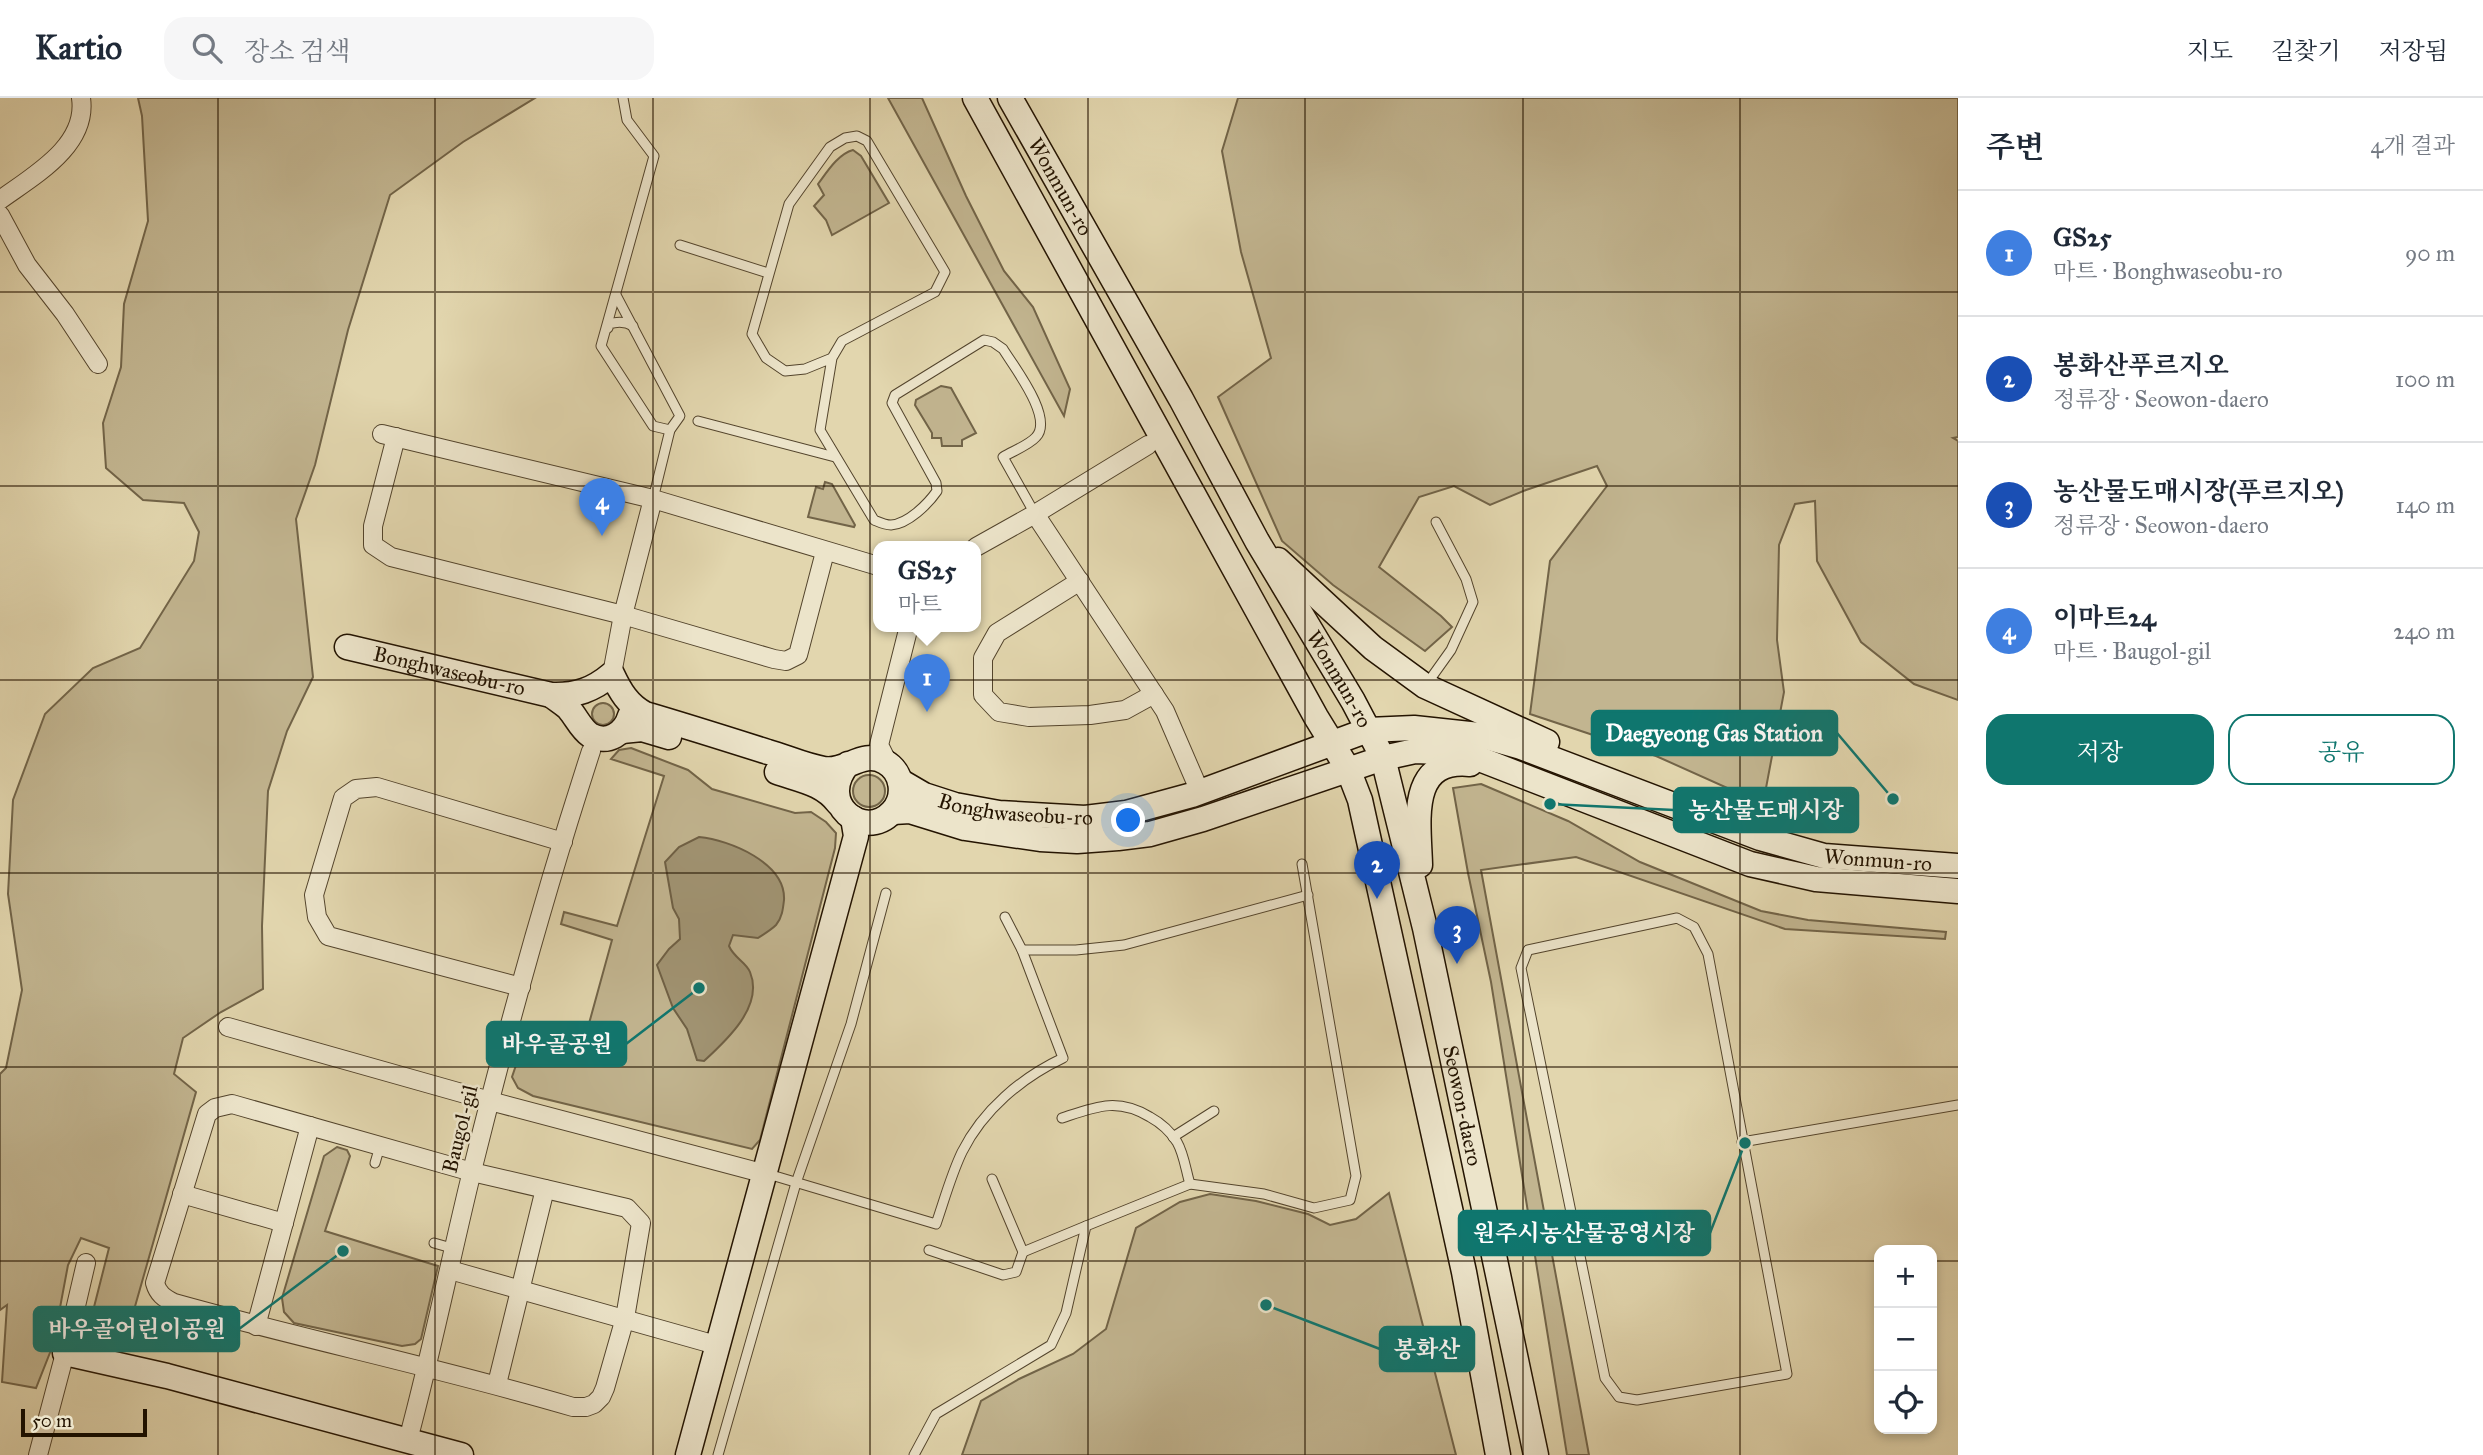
<!DOCTYPE html>
<html lang="ko">
<meta charset="utf-8">
<style>
:root{--surface:#fff;--page:#f6f6f7;--text:#1f2937;--muted:#747a83;--line:#e0e1e3;--accent:#0f766e}
body{margin:0;font-family:"IM FELL Great Primer","Noto Serif KR",serif;background:var(--page);color:var(--text)}
.controls{position:absolute;right:21px;bottom:21px;display:grid;overflow:hidden;border-radius:14px;box-shadow:0 4px 10px #0003}
.controls button{width:63px;height:63px;display:grid;place-items:center;padding:0;border:0;border-bottom:2px solid var(--line);background:var(--surface);color:var(--text);font:35px sans-serif}
.scale{position:absolute;left:21px;bottom:18px;width:126px;box-sizing:border-box;padding-left:7px;border:4px solid #231300;border-top:0;font-size:19px;line-height:24px;white-space:nowrap;color:#231300;-webkit-text-stroke:5px #ece4ca;paint-order:stroke}
.you{position:absolute;left:1129px;top:723px;width:24px;height:24px;margin:-18px;border:5px solid #fff;border-radius:50%;background:#1a73e8;box-shadow:0 0 0 10px #1a73e833}
.badge{display:grid;place-items:center;width:46px;height:46px;border-radius:50%;background:var(--accent);color:#fff;font-size:23px;font-weight:700}
.pin{position:absolute;translate:-50% -58px;filter:drop-shadow(0 2px 4px #0008)}
.pin::after{content:'';position:absolute;top:37px;width:24px;height:21px;background:inherit;clip-path:polygon(0 0,100% 0,50% 100%)}
.popup{position:absolute;left:873px;top:443px;width:108px;height:91px;box-sizing:border-box;display:grid;place-content:center;border-radius:14px;background:var(--surface);filter:drop-shadow(0 2px 5px #0005);font-size:23px;white-space:nowrap;color:var(--muted)}
.popup b{font-size:26px;color:var(--text)}
.popup::after{content:'';position:absolute;left:50%;top:100%;margin-left:-14px;border:14px solid transparent;border-top-color:var(--surface)}
.list{margin:0;padding:0;list-style:none}
h2{display:flex;justify-content:space-between;align-items:center;height:91px;margin:0;padding:0 28px;font-size:30px}
h2 small{font-size:23px;font-weight:400;color:var(--muted)}
.list li{display:grid;grid-template-columns:46px 1fr auto;gap:21px;align-items:center;box-sizing:border-box;height:126px;padding:0 28px;border-top:2px solid var(--line)}
.list b{display:block;font-size:26px;white-space:nowrap}
.list p{margin:0;font-size:23px;white-space:nowrap;color:var(--muted)}
.list em{font-size:23px;font-style:normal;color:var(--muted)}
.actions{display:flex;gap:14px;padding:21px 28px}
.actions a{flex:1;padding:16px 0;border:2px solid var(--accent);border-radius:21px;text-align:center;font-size:24px;color:var(--accent)}
.actions .main{background:var(--accent);color:#fff}
.icon{flex:none;width:38px;height:38px;fill:none;stroke:currentColor;stroke-width:2;stroke-linecap:round;stroke-linejoin:round}
.map{position:relative;flex:none;width:1958px;height:1357px;overflow:hidden}
header{display:flex;align-items:center;gap:42px;box-sizing:border-box;height:98px;padding:0 35px;background:var(--surface);border-bottom:2px solid var(--line)}
header strong{font-size:33px}
nav{display:flex;gap:38px;margin-inline-start:auto;font-size:24px}
.search{width:490px;height:63px;background:var(--page);display:flex;align-items:center;gap:18px;box-sizing:border-box;padding:0 24px;border-radius:21px;color:var(--muted);font-size:26px}
main{display:flex}
aside{flex:1;background:var(--surface)}
.map>svg:first-child{display:block}
.green{fill:#c2b590;stroke:#726448;stroke-width:2}
.water{fill:#a19473;stroke:#6f6045;stroke-width:2}
.lines{fill:none;stroke-linecap:round;stroke-linejoin:round}
.lane-casing{stroke:#53442c;stroke-width:11}
.street-casing{stroke:#53442c;stroke-width:20}
.secondary-casing{stroke:#231300;stroke-width:27}
.lane{stroke:#ece4ca;stroke-width:9}
.street{stroke:#ece4ca;stroke-width:18}
.secondary{stroke:#ece4ca;stroke-width:24}
.grid{fill:none;stroke:#231300;stroke-width:2;stroke-opacity:0.55}
.labels{text-anchor:middle;dominant-baseline:central;stroke-width:5;stroke-linejoin:round;paint-order:stroke}
.street-label{font-size:21px;fill:#231300;stroke:#ece4ca}
.leader{fill:none;stroke:#0f766e;stroke-width:2.5}
.callout-dot{fill:#0f766e;stroke:#ece4ca;stroke-width:2.5}
.callout{fill:#0f766e;stroke:#0f766e;stroke-width:2.5}
.callout-label{font-size:23px;text-anchor:middle;font-weight:bold;fill:#fff}
</style>
<header>
<strong>Kartio</strong>
<div class="search"><svg class="icon" aria-label="search" viewBox="0 0 24 24"><circle cx="10" cy="10" r="6"/><path d="M15 15l6 6"/></svg>장소 검색</div>
<nav><a>지도</a><a>길찾기</a><a>저장됨</a></nav>
</header>
<main>
<div class="map">
<svg width="1958" height="1357" viewBox="0 0 1958 1357">
<rect width="100%" height="100%" fill="#e2d6ae"/>
<filter id="stains"><feTurbulence type="fractalNoise" baseFrequency=".00286" numOctaves="4"/><feColorMatrix values="0 0 0 0 .2 0 0 0 0 .09 0 0 0 0 .02 0 0 0 .5 -.17"/></filter>
<radialGradient id="worn" r=".72"><stop offset=".6" stop-color="#630" stop-opacity="0"/><stop offset="1" stop-color="#630" stop-opacity=".3"/></radialGradient>
<!-- green -->
<g class="green">
<polygon points="138,0 535,0 463,44 390,97 348,232 315,367 296,421 313,579 287,633 268,693 262,828 263,891 221,914 183,940 174,976 196,994 132,1219 114,1236 93,1213 109,1150 81,1140 68,1167 53,1247 36,1290 2,1284 7,1207 0,1212 0,976 6,970 22,892 8,796 13,702 45,616 93,570 140,550 194,463 199,434 184,405 143,402 106,370 103,325 121,269 124,206 148,123 142,18"/>
<polygon points="888,0 922,0 966,98 1004,173 1033,209 1070,291 1064,318"/>
<polygon points="1238,0 1958,0 1958,339 1953,340 1958,343 1958,602 1914,586 1861,544 1817,463 1815,403 1795,406 1779,447 1777,542 1784,594 1763,706 1656,658 1530,616 1550,463 1607,388 1597,368 1526,392 1490,407 1454,388 1419,399 1379,469 1441,518 1452,529 1425,553 1333,487 1282,443 1218,299 1271,260 1241,154 1222,53"/>
<path d="M853 52 861 58 889 105 832 137 826 122 814 108 824 97 818 86C827 74 838 56 853 52Z"/>
<polygon points="941,288 951,290 976,335 962,342 962,348 942,348 941,340 932,340 932,335 915,307 916,302"/>
<polygon points="825,384 832,386 855,427 854,429 808,419 816,389 823,391"/>
<circle cx="603" cy="616" r="11"/>
<polygon points="631,650 688,672 712,691 795,715 811,714 826,724 836,735 835,750 760,1042 752,1051 533,998 518,990 512,979 526,938 582,951 612,842 561,826 564,814 617,828 664,678 611,661 619,652"/>
<circle cx="869" cy="693" r="16"/>
<polygon points="1481,686 1568,723 1640,764 1761,813 1808,822 1946,834 1945,841 1785,831 1576,759 1481,772 1589,1357 1567,1357 1491,884 1468,775 1453,690"/>
<polygon points="337,1049 347,1052 350,1058 325,1133 438,1168 421,1241 415,1246 402,1248 294,1225 284,1214 282,1200 324,1058"/>
<polygon points="1389,1095 1456,1357 962,1357 981,1303 1019,1281 1073,1256 1106,1231 1136,1130 1180,1104 1210,1096 1256,1103 1308,1116 1330,1127 1356,1121"/>
</g>
<!-- water -->
<path class="water" d="M699 739C730 742 786 765 784 802 783 811 782 820 776 827 771 832 764 836 758 840L733 837 729 848C734 860 746 864 750 874 764 908 727 942 704 963L697 962 687 931 673 910 657 867 669 851 680 841 679 821 673 810 665 764 679 749Z"/>
<g class="lines">
<!-- lane casing -->
<g class="lane-casing">
<g id="lane">
<polyline points="623,0 627,22 654,58 601,248 653,328 670,332"/>
<polyline points="680,147 768,175"/>
<polyline points="616,197 680,318 670,332 653,401"/>
<path d="M608 230 609 226C618 223 625 223 633 228"/>
<path d="M832 260 805 271 785 273 766 260 752 236 789 106 830 49 845 40 857 38 867 43 945 174 935 194 842 243 832 260 820 332 874 422C879 424 885 427 891 427 908 426 928 406 937 393L936 385 892 305 895 297 984 242 993 244 1003 251C1014 269 1054 320 1036 339 1029 347 1013 353 1003 359L1035 416"/>
<polyline points="698,323 835,359"/>
<polyline points="1426,587 1451,552 1473,504 1466,481 1436,424"/>
<polygon points="1677,820 1694,829 1708,856 1787,1276 1637,1302 1619,1299 1605,1280 1521,870 1528,852"/>
<polyline points="1022,852 1076,852 1124,847 1308,797"/>
<path d="M1062 1020C1095 1009 1117 999 1150 1019 1161 1025 1170 1033 1177 1044 1184 1056 1186 1073 1190 1086"/>
<polyline points="1173,1039 1214,1013"/>
<polyline points="1742,1044 1958,1007"/>
<polyline points="375,1065 380,1048"/>
<path d="M768 1076 936 1126C944 1103 951 1077 962 1054 983 1012 1021 980 1063 960L1022 852 1005 819"/>
<polyline points="992,1081 1023,1154 1086,1128"/>
<polyline points="434,1145 455,1151"/>
<polyline points="929,1152 1003,1177 1016,1174 1023,1154"/>
<polyline points="718,1357 796,1085 851,926 886,795"/>
<polyline points="914,1357 936,1316 1051,1247 1066,1215 1086,1128 1190,1086 1264,1096 1314,1110 1350,1102 1356,1078 1302,766"/>
</g>
</g>
<!-- street casing -->
<g class="street-casing">
<g id="street">
<path d="M0 102C33 78 88 48 81 0"/>
<polyline points="0,117 27,167 65,216 98,266"/>
<polyline points="382,336 653,401 878,468"/>
<polyline points="396,339 373,428 373,447 391,459 623,517 774,561 786,563 798,557 825,454"/>
<polyline points="1035,416 1165,613 1200,694"/>
<polyline points="976,449 1035,416 1148,347"/>
<polyline points="1080,483 997,535 983,560 983,597 999,614 1029,619 1090,617 1125,612 1154,596"/>
<polyline points="612,576 623,517 653,401"/>
<polyline points="888,665 879,647 909,528"/>
<polyline points="521,889 328,838 317,819 314,797 343,700 356,691 377,689 563,744"/>
<polyline points="228,929 490,1003 766,1076"/>
<path d="M232 1006 472 1074 627 1110 641 1125 625 1220 605 1290 601 1299 594 1306 586 1309H573C441 1270 306 1242 174 1205 164 1200 158 1196 155 1185L207 1016 215 1010Z"/>
<polyline points="182,1096 284,1125"/>
<polyline points="450,1172 716,1247"/>
<polyline points="256,1228 310,1028"/>
<polyline points="497,1286 545,1091"/>
<path d="M408 1342C432 1253 450 1163 472 1073 507 932 546 791 591 653"/>
<polyline points="38,1357 65,1255 86,1165"/>
</g>
</g>
<!-- secondary casing -->
<g class="secondary-casing">
<g id="secondary">
<polyline points="975,0 1316,619 1348,671 1360,702 1464,1174 1498,1357"/>
<path id="s1" d="M1010 0 1181 301 1257 443 1353 603 1383 660 1425 830 1536 1357"/>
<polyline points="1278,462 1373,550 1425,588 1547,644"/>
<path id="s2" d="M347 549 551 597C576 598 593 592 612 576 620 593 628 607 645 616 686 628 727 641 768 654 786 659 805 668 824 671 846 675 862 651 885 664 903 674 906 699 892 714 864 744 815 705 848 666"/>
<path d="M551 597C557 602 564 606 569 611 576 619 581 631 590 637 608 647 625 635 630 618"/>
<polyline points="622,633 642,631 669,639"/>
<path d="M777 674C800 682 823 685 838 705"/>
<path id="s3" d="M900 683 924 697 955 707 999 715 1085 720 1126 715 1192 697 1368 632 1414 630 1479 637 1521 649 1760 740 1824 758 1958 768"/>
<polyline points="893,714 910,713 965,730 1040,741 1077,743 1118,740 1150,736 1203,721 1383,660 1415,653 1464,655 1750,766 1816,781 1958,793"/>
<path d="M1420 767C1419 725 1407 660 1470 666"/>
<polyline points="65,1255 167,1278 461,1357"/>
<polyline points="688,1357 856,738 853,720"/>
</g>
</g>
<!-- lane -->
<use href="#lane" class="lane"/>
<!-- street -->
<use href="#street" class="street"/>
<!-- secondary -->
<use href="#secondary" class="secondary"/>
</g>
<!-- grid -->
<path class="grid" d="M218 0V1357M435 0V1357M653 0V1357M870 0V1357M1088 0V1357M1305 0V1357M1523 0V1357M1740 0V1357M0 194H1958M0 388H1958M0 582H1958M0 775H1958M0 969H1958M0 1163H1879M1932 1163H1958"/>
<g class="labels">
<!-- street labels -->
<g class="street-label">
<text stroke="none"><textPath href="#s1" startOffset="102">Wonmun-ro</textPath></text>
<text stroke="none"><textPath href="#s2" startOffset="105">Bonghwaseobu-ro</textPath></text>
<text stroke="none"><textPath href="#s1" startOffset="668">Wonmun-ro</textPath></text>
<text stroke="none"><textPath href="#s3" startOffset="121">Bonghwaseobu-ro</textPath></text>
<text stroke="none"><textPath href="#s3" startOffset="1020">Wonmun-ro</textPath></text>
<text stroke="none"><textPath href="#s1" startOffset="1115">Seowon-daero</textPath></text>
<text transform="translate(460 1031) rotate(-76)">Baugol-gil</text>
</g>
</g>
<!-- callouts -->
<path class="leader" d="M1893 701L1837 635M1550 706L1674 712M699 890L626 946M1745 1045L1710 1135M343 1153L239 1231M1266 1207L1380 1251"/>
<g class="callout-dot">
<circle cx="1893" cy="701" r="7"/>
<circle cx="1550" cy="706" r="7"/>
<circle cx="699" cy="890" r="7"/>
<circle cx="1745" cy="1045" r="7"/>
<circle cx="343" cy="1153" r="7"/>
<circle cx="1266" cy="1207" r="7"/>
</g>
<g class="callout">
<rect x="1592" y="613" width="245" height="44" rx="7"/>
<rect x="1674" y="690" width="184" height="44" rx="7"/>
<rect x="487" y="924" width="139" height="44" rx="7"/>
<rect x="1459" y="1113" width="251" height="44" rx="7"/>
<rect x="34" y="1209" width="205" height="44" rx="7"/>
<rect x="1380" y="1229" width="94" height="44" rx="7"/>
</g>
<g class="callout-label">
<text x="1714" y="643">Daegyeong Gas Station</text>
<text x="1766" y="720">농산물도매시장</text>
<text x="557" y="954">바우골공원</text>
<text x="1584" y="1143">원주시농산물공영시장</text>
<text x="137" y="1239">바우골어린이공원</text>
<text x="1427" y="1259">봉화산</text>
</g>
<rect width="100%" height="100%" filter="url(#stains)"/>
<rect width="100%" height="100%" fill="url(#worn)"/>
</svg>
<div class="controls">
<button>+</button>
<button>−</button>
<button><svg class="icon" aria-label="locate" viewBox="0 0 24 24"><circle cx="12" cy="12" r="6"/><path d="M12 2v4M12 18v4M2 12h4M18 12h4"/></svg></button>
</div>
<div class="scale">50 m</div>
<div class="you"></div>
<div class="pin badge" style="left:927px;top:614px;background:#3f7fe0">1</div>
<div class="popup"><b>GS25</b>마트</div>
<div class="pin badge" style="left:1377px;top:801px;background:#1a4fb4">2</div>
<div class="pin badge" style="left:1457px;top:866px;background:#1a4fb4">3</div>
<div class="pin badge" style="left:602px;top:438px;background:#3f7fe0">4</div>
</div>
<aside>
<h2>주변<small>4개 결과</small></h2>
<ul class="list">
<li><span class="badge" style="background:#3f7fe0">1</span><div><b>GS25</b><p>마트 · Bonghwaseobu-ro</p></div><em>90 m</em></li>
<li><span class="badge" style="background:#1a4fb4">2</span><div><b>봉화산푸르지오</b><p>정류장 · Seowon-daero</p></div><em>100 m</em></li>
<li><span class="badge" style="background:#1a4fb4">3</span><div><b>농산물도매시장(푸르지오)</b><p>정류장 · Seowon-daero</p></div><em>140 m</em></li>
<li><span class="badge" style="background:#3f7fe0">4</span><div><b>이마트24</b><p>마트 · Baugol-gil</p></div><em>240 m</em></li>
</ul>
<div class="actions"><a class="main">저장</a><a>공유</a></div>
</aside>
</main>
